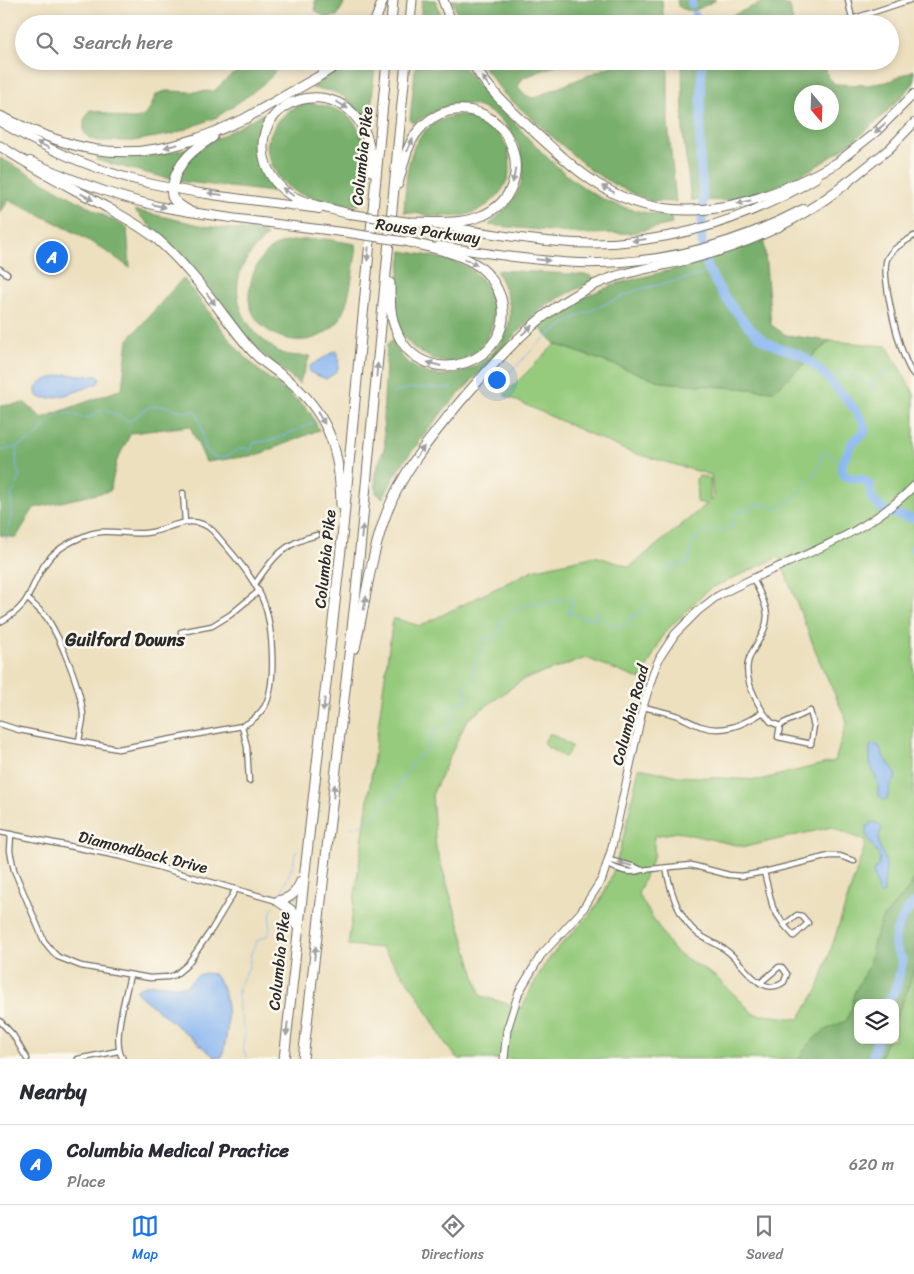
<!DOCTYPE html>
<style>
:root{--surface:#fff;--page:#f2f2f3;--text:#2b2b33;--muted:#7c7c81;--line:#e1e1e2;--accent:#1a73e8}
body{margin:0;font-family:Sriracha,sans-serif;background:var(--page);color:var(--text)}
.controls{position:absolute;right:15px;bottom:15px;display:grid;overflow:hidden;border-radius:10px;box-shadow:0 2px 8px #0003}
.controls button{width:45px;height:45px;display:grid;place-items:center;padding:0;border:0;border-bottom:1px solid var(--line);background:var(--surface);color:var(--text);font:25px sans-serif}
.compass{position:absolute;left:794px;top:85px;width:45px;height:45px;border-radius:50%;background:var(--surface);box-shadow:0 2px 8px #0003;rotate:161deg}
.you{position:absolute;left:496px;top:379px;width:18px;height:18px;margin:-12px;border:4px solid #fff;border-radius:50%;background:#1a73e8;box-shadow:0 0 0 8px #1a73e833}
.badge{display:grid;place-items:center;width:32px;height:32px;border-radius:50%;background:var(--accent);color:#fff;font-size:16px;font-weight:700}
.pin{position:absolute;translate:-50% -50%;border:2px solid #fff;box-shadow:0 1px 5px #0006}
.list{margin:0;padding:0;list-style:none}
h2{display:flex;justify-content:space-between;align-items:center;height:65px;margin:0;padding:0 20px;font-size:21px}
h2 small{font-size:16px;font-weight:400;color:var(--muted)}
.list li{display:grid;grid-template-columns:32px 1fr auto;gap:15px;align-items:center;box-sizing:border-box;height:80px;padding:0 20px;border-top:1px solid var(--line)}
.list b{display:block;font-size:19px;white-space:nowrap}
.list p{margin:0;font-size:16px;white-space:nowrap;color:var(--muted)}
.list em{font-size:16px;font-style:normal;color:var(--muted)}
.icon{flex:none;width:28px;height:28px;fill:none;stroke:currentColor;stroke-width:2;stroke-linecap:round;stroke-linejoin:round}
.map{position:relative;flex:none;width:914px;height:1059px;overflow:hidden}
.search{position:absolute;background:var(--surface);box-shadow:0 2px 8px #0003;left:15px;right:15px;top:15px;height:55px;display:flex;align-items:center;gap:12px;box-sizing:border-box;padding:0 18px;border-radius:28px;color:var(--muted);font-size:19px}
.sheet{height:145px;background:var(--surface)}
nav{display:flex;justify-content:space-around;align-items:center;box-sizing:border-box;height:70px;border-top:1px solid var(--line);background:var(--surface);font-size:14px;color:var(--muted)}
nav a{display:grid;justify-items:center;gap:2px}
nav .on{color:var(--accent)}
.map>svg:first-child{display:block}
.green{fill:#96cb7d;stroke:#607b54;fill-rule:evenodd}
.forest{fill:#78af6c;stroke:#526d4c;fill-rule:evenodd}
.water{fill:#87b6f2;stroke:#59708e}
.lines{fill:none;stroke-linecap:round;stroke-linejoin:round}
.stream{stroke:#87b6f2;stroke-width:1}
.river{stroke:#87b6f2;stroke-width:9}
.street-casing{stroke:#6f6a5f;stroke-width:7}
.secondary-casing{stroke:#6f6a5f;stroke-width:9}
.primary-casing{stroke:#6f6a5f;stroke-width:10}
.highway-casing{stroke:#6f6a5f;stroke-width:11}
.street{stroke:#fff;stroke-width:4.5}
.secondary{stroke:#fff;stroke-width:7}
.primary{stroke:#fff;stroke-width:8}
.highway{stroke:#fff;stroke-width:9}
.primary-bridge-casing{stroke:#6f6a5f;stroke-width:10;stroke-linecap:butt}
.primary-bridge{stroke:#fff;stroke-width:8}
.oneway{fill:#a0a0a0}
.labels{text-anchor:middle;dominant-baseline:central;stroke-width:5;stroke-linejoin:round;paint-order:stroke}
.street-label{font-size:16px;fill:#2b2b2b;stroke:#fbf7ec}
.neighbourhood-label{font-size:18px;font-weight:bold;fill:#2b2b2b;stroke:#fbf7ec}
</style>
<div class="map">
<svg width="914" height="1059" viewBox="0 0 914 1059">
<rect width="100%" height="100%" fill="#fbf7ec"/>
<filter id="ink" filterUnits="userSpaceOnUse"><feTurbulence type="fractalNoise" baseFrequency=".02" numOctaves="2"/><feDisplacementMap in="SourceGraphic" scale="10" xChannelSelector="R" yChannelSelector="G"/><feConvolveMatrix kernelMatrix="1 2 1 2 8 2 1 2 1" color-interpolation-filters="sRGB"/></filter>
<filter id="wash" filterUnits="userSpaceOnUse"><feTurbulence type="fractalNoise" baseFrequency=".0096" numOctaves="4" result="noise"/><feDisplacementMap in="SourceGraphic" scale="20" xChannelSelector="R" yChannelSelector="G"/><feGaussianBlur stdDeviation="1.12" result="paint"/><feColorMatrix in="noise" values="0 0 0 0 0 0 0 0 0 0 0 0 0 0 0 0 0 1.4 0 .05"/><feComposite in="paint" operator="in"/></filter>
<g filter="url(#wash)">
<rect width="100%" height="100%" fill="#ede0bf"/>
<!-- green -->
<g class="green">
<path d="M830 341 887 346 914 394V1059H458L445 1043 415 991 382 948 348 945 393 618 420 626 533 570 595 556 630 567 707 504 697 502 696 479 699 476 707 477 710 479V501L713 499 711 475 627 451 504 395 555 344 663 382 773 391ZM779 557 819 660 847 721 835 761 759 780 678 776 639 768C629 810 622 859 602 897 590 919 568 935 552 955 539 971 531 989 522 1008L481 996 436 848 432 795 467 720 522 680 586 658 641 680 664 633 709 589ZM832 827 866 842 818 989 799 1019 754 1014 716 977 673 950 638 894 654 855V836L678 832 745 847ZM858 1003H895V1040H858Z"/>
<polygon points="549,734 552,734 571,746 571,748 566,756 564,757 544,745 544,742"/>
</g>
<!-- forest -->
<g class="forest">
<polygon points="315,0 346,0 337,16 326,18 315,10"/>
<polygon points="422,0 436,0 444,24 420,24"/>
<polygon points="452,0 662,0 664,24 461,24"/>
<path d="M677 0H716C701 7 693 16 678 6Z"/>
<polygon points="768,0 790,6 793,24 712,24"/>
<path d="M257 61H276V69L270 78 249 95 217 117 173 134 133 141H96L89 138 84 132V121L90 110C106 110 134 129 148 112 151 107 153 99 157 94L166 91 194 92 214 91 230 76Z"/>
<polygon points="350,61 375,61 370,127 345,97 332,91 312,88"/>
<path d="M416 61H459C476 84 495 103 515 124 541 152 567 180 601 198 623 210 648 213 671 217L672 224 631 233 580 234 489 225C499 215 510 205 517 193 539 152 497 95 451 105 438 108 425 117 413 123L410 120Z"/>
<polygon points="479,61 566,61 523,78 518,86 525,95 533,98 623,61 668,61 668,123 676,202 650,201 615,185 589,169 504,94"/>
<path d="M682 61H824L828 78 835 84 867 85 887 82 914 70V83C866 137 808 182 737 199 723 202 706 200 691 200L683 134ZM802 92H832V122H802Z"/>
<path d="M308 103C376 110 366 153 359 205 337 202 310 201 291 189 282 183 276 174 272 164 270 159 267 152 267 146 269 131 281 115 293 108 298 106 303 105 308 103Z"/>
<path d="M272 109C268 115 262 122 259 129 251 152 262 173 273 192L177 181 183 167 193 153 214 140Z"/>
<path d="M460 115C524 124 526 195 469 214 449 220 424 214 404 212 407 168 406 123 460 115Z"/>
<path d="M193 146 173 169 170 179 96 160 97 157C130 159 163 157 193 146Z"/>
<path d="M0 158 127 228 130 268C93 240 50 219 8 200L0 214Z"/>
<path d="M134 210 204 226 262 232 267 236C256 246 245 258 240 273 232 300 245 327 267 343 271 346 275 350 279 352 289 356 300 356 310 356L299 384 259 351 246 337 201 277Z"/>
<path d="M326 239 355 244 356 253C352 275 350 303 338 322 335 326 330 329 326 332 299 352 253 334 249 300 248 292 251 282 253 274 258 261 267 249 280 244 293 239 312 240 326 239Z"/>
<polygon points="764,240 771,325 786,335 830,341 773,391 663,382 555,344 539,327 565,308 591,294 619,283 691,265"/>
<path d="M402 251C420 254 453 259 468 268 503 289 502 339 466 358 461 361 451 363 444 362 436 361 428 356 420 352 409 346 398 331 396 319 394 298 400 271 402 251Z"/>
<path d="M496 270 589 275 596 279 548 304 530 319 443 411 399 468 383 498 376 493 375 473 385 446 383 419 387 345 393 340C396 347 400 355 405 360 407 363 411 365 414 367 452 391 509 358 510 313 510 298 503 284 496 270Z"/>
<polygon points="183,278 234,345 256,368 303,405 311,414 319,430 257,455 206,462 190,426 131,433 117,460 110,491 34,508 16,538 0,535 0,406 25,403 42,418 122,389 128,340"/>
<path d="M914 879V969L908 989 895 1020V1003H858V1040H887L880 1059H799C809 1039 825 1028 846 1021L852 1007 854 993 869 966 874 940 882 919 909 888Z"/>
</g>
<!-- water -->
<g class="water">
<path d="M335 351 338 353C339 368 340 371 326 379L309 372 310 366Z"/>
<path d="M66 374 98 376 100 379 98 383C84 389 53 402 38 397 28 381 55 377 66 374Z"/>
<polygon points="872,744 879,746 884,757 894,770 896,775 896,778 890,786 887,799 883,800 878,795 878,783 870,763 870,746"/>
<path d="M872 822 877 823 882 828C873 849 886 850 886 867 886 876 883 883 884 892L881 895 878 892 873 872 878 866 880 858C876 848 862 837 867 826Z"/>
<path d="M205 973 214 974C232 994 229 1032 222 1057L216 1058 138 994 136 991C146 978 171 988 186 986L198 975Z"/>
</g>
<g class="lines">
<!-- stream -->
<g class="stream">
<polyline points="829,381 840,371 851,379 858,379 874,388 875,377 898,366"/>
<polyline points="488,386 500,382 543,339 574,318 637,290 701,275 709,269"/>
<polyline points="392,393 410,388 452,388"/>
<path d="M0 451C13 449 25 444 36 436 45 428 53 413 66 413 73 413 79 418 85 418 90 418 92 415 95 413 106 406 119 417 128 421 138 418 141 408 156 406 170 404 182 415 195 411 197 413 201 423 201 426 204 437 202 455 218 458 228 459 236 448 244 448 247 448 249 450 251 450L254 443 273 440 314 423"/>
<polyline points="6,540 10,521 12,493 16,488 20,476 16,466 17,448"/>
<path d="M665 573 669 567 689 562 693 541 705 533 713 530 729 529 732 528 731 520 738 511 751 510 754 505C764 503 766 505 776 509 784 505 788 500 797 497L807 482 813 477 822 463 820 455 822 452 828 453 832 458 844 459"/>
<path d="M350 828 360 825 369 821 378 812 384 802 393 797 402 779 412 764 429 746 432 732 436 730H446L450 727 452 706 457 702H465L467 698 465 685 467 681 473 679C476 673 473 671 474 665 474 659 481 655 483 650L480 642 482 638 485 637 491 641C502 637 496 628 502 620 510 611 523 605 534 602L538 608C544 602 566 597 573 600V605L568 609V612L589 619 594 618 595 612H598L597 616 611 625 621 628 624 626 633 615 638 614 649 604"/>
<polyline points="281,893 293,865 295,853 297,850"/>
<path d="M247 1059 243 1048V1043L245 1033 239 1010 238 989 240 984 249 967 251 953 257 941 268 935C272 925 267 914 274 906"/>
</g>
<!-- river -->
<g class="river">
<polyline points="691,0 692,4"/>
<polyline points="695,15 697,24"/>
<path d="M702 61C702 92 700 122 700 153 700 168 703 183 703 198 703 218 699 239 705 259 712 284 744 326 765 341 776 348 789 350 800 355 817 363 853 405 862 421 864 424 864 428 865 432L852 443 841 467 845 477 864 480 870 485 871 498 884 511 914 519"/>
<polyline points="914,548 914,549"/>
<path d="M887 1003 896 988 903 961C899 955 893 947 895 939 896 927 906 911 914 903"/>
<polyline points="872,1059 877,1040"/>
</g>
</g>
</g>
<g filter="url(#ink)">
<g class="lines">
<!-- street casing -->
<g class="street-casing">
<g id="street">
<polyline points="848,0 852,19 910,0"/>
<path d="M914 236C905 242 892 248 887 259 880 275 901 363 914 375"/>
<polyline points="0,269 7,274"/>
<polyline points="183,493 185,522"/>
<path d="M255 584C273 557 284 543 317 535"/>
<path d="M28 599C34 605 41 611 47 618 60 638 84 694 83 719 82 726 80 734 79 741"/>
<path d="M0 622C36 603 27 586 48 560 57 548 74 540 87 535 108 527 130 537 152 532 173 527 194 513 213 531 230 551 249 571 261 596 273 620 277 682 265 706 259 715 251 722 242 726L118 749 19 730 0 724"/>
<polyline points="181,632 212,626 230,615 259,591"/>
<path d="M643 707C655 710 667 712 678 716 685 719 692 723 700 726 723 734 743 725 763 712 753 695 741 673 751 654 758 641 767 630 767 615 766 602 758 590 753 578"/>
<polyline points="763,712 771,722 780,726 784,723 810,711 814,726 811,744 778,737 780,726"/>
<polyline points="242,726 247,747 249,781"/>
<polyline points="0,832 123,857 277,901"/>
<polyline points="11,834 10,851 14,870 44,941 53,952 58,957 81,966 150,978 168,977 175,975 187,965 212,929 236,889"/>
<polyline points="609,860 635,867 641,870"/>
<path d="M607 864C617 869 630 875 641 870L691 865 729 875 742 876 764 872 829 856H840L854 861"/>
<path d="M666 868C670 889 679 919 697 933 706 940 718 944 727 951 739 960 747 974 760 983L779 967H782L787 974 784 982C776 988 769 988 760 983"/>
<polyline points="764,872 773,908 784,925 797,915 802,916 808,923 794,936 784,925"/>
<polyline points="0,1021 13,1035 27,1059"/>
<polyline points="78,1059 118,1051"/>
<path d="M123 1059C111 1043 126 995 130 975"/>
</g>
</g>
<!-- secondary casing -->
<g class="secondary-casing">
<path id="secondary" d="M504 1059 507 1030 519 992 541 955 581 912 602 879 611 851 643 707 654 671 660 657 675 634 698 611 716 597C782 560 859 542 914 486"/>
</g>
<!-- primary casing -->
<g class="primary-casing">
<g id="primary">
<path d="M0 122C46 149 96 171 148 183 204 196 262 201 319 209"/>
<path d="M30 161C74 181 120 199 167 208 227 219 288 225 349 233"/>
<polyline points="834,165 877,131 914,94"/>
<polyline points="845,184 889,149 914,123"/>
<path d="M436 225C477 231 517 239 558 242 648 250 739 225 816 178"/>
<path d="M439 246C486 253 532 261 579 263 658 265 734 245 803 209"/>
</g>
</g>
<!-- highway casing -->
<g class="highway-casing">
<g id="highway">
<polyline points="443,0 452,24"/>
<polyline points="374,24 383,0"/>
<polyline points="391,24 393,0"/>
<polyline points="410,24 412,0"/>
<path d="M471 61C488 91 515 114 540 137 561 156 581 175 606 189 683 232 766 202 837 163"/>
<path d="M0 116C68 149 121 165 196 139 214 133 232 124 249 117"/>
<polyline points="246,118 318,77 343,61"/>
<path d="M0 146C30 166 61 182 92 199 114 212 137 223 157 239 182 261 202 286 222 313 233 327 243 342 255 354 267 366 282 374 294 385 332 420 340 455 341 505"/>
<path d="M398 184C403 166 406 146 418 131 426 121 437 114 449 111 514 98 543 191 481 216 459 225 433 222 410 222"/>
<path d="M189 211C183 207 174 203 172 196 171 192 172 187 173 184 178 161 194 149 213 137"/>
<path d="M350 214C330 208 306 205 289 194 276 185 267 172 264 157 253 96 339 74 364 130 370 143 371 157 371 171"/>
<path d="M390 283C390 299 390 317 397 332 423 395 519 362 501 298 497 286 490 275 480 267 459 252 432 248 408 242"/>
<path d="M355 648C365 604 371 553 387 512 403 470 432 436 460 402 503 352 549 299 614 277 639 269 665 265 691 259 749 244 803 219 849 181"/>
<path d="M278 901C291 898 296 893 301 881"/>
<polyline points="278,901 291,910 296,925"/>
<polyline points="284,1059 341,549 387,61"/>
<polyline points="303,1059 355,602 406,61"/>
</g>
</g>
<!-- street -->
<use href="#street" class="street"/>
<!-- secondary -->
<use href="#secondary" class="secondary"/>
<!-- primary -->
<use href="#primary" class="primary"/>
<!-- highway -->
<use href="#highway" class="highway"/>
<!-- primary-bridge casing -->
<g class="primary-bridge-casing">
<g id="primary-bridge">
<polyline points="350,214 410,222"/>
<polyline points="349,233 408,242"/>
</g>
</g>
<!-- primary-bridge -->
<use href="#primary-bridge" class="primary-bridge"/>
</g>
<!-- one-way arrows -->
<defs><path id="oneway-solid" d="M-6-.8H1V-3.2L6.5 0L1 3.2V.8H-6Z" transform="scale(1.25)"/></defs>
<g class="oneway">
<use href="#oneway-solid" transform="translate(486 82) rotate(-129)"/>
<use href="#oneway-solid" transform="translate(342 105) rotate(32)"/>
<use href="#oneway-solid" transform="translate(880 128) rotate(138)"/>
<use href="#oneway-solid" transform="translate(43 145) rotate(-154)"/>
<use href="#oneway-solid" transform="translate(410 145) rotate(-66)"/>
<use href="#oneway-solid" transform="translate(171 146) rotate(167)"/>
<use href="#oneway-solid" transform="translate(514 176) rotate(101)"/>
<use href="#oneway-solid" transform="translate(608 189) rotate(-152)"/>
<use href="#oneway-solid" transform="translate(288 192) rotate(-145)"/>
<use href="#oneway-solid" transform="translate(215 194) rotate(-172)"/>
<use href="#oneway-solid" transform="translate(87 197) rotate(29)"/>
<use href="#oneway-solid" transform="translate(744 202) rotate(167)"/>
<use href="#oneway-solid" transform="translate(159 206) rotate(14)"/>
<use href="#oneway-solid" transform="translate(639 240) rotate(173)"/>
<use href="#oneway-solid" transform="translate(368 254) rotate(95)"/>
<use href="#oneway-solid" transform="translate(543 260) rotate(6)"/>
<use href="#oneway-solid" transform="translate(471 262) rotate(28)"/>
<use href="#oneway-solid" transform="translate(211 299) rotate(53)"/>
<use href="#oneway-solid" transform="translate(527 330) rotate(-42)"/>
<use href="#oneway-solid" transform="translate(434 364) rotate(-165)"/>
<use href="#oneway-solid" transform="translate(377 370) rotate(-85)"/>
<use href="#oneway-solid" transform="translate(321 418) rotate(58)"/>
<use href="#oneway-solid" transform="translate(420 452) rotate(-53)"/>
<use href="#oneway-solid" transform="translate(362 532) rotate(-84)"/>
<use href="#oneway-solid" transform="translate(365 603) rotate(-79)"/>
<use href="#oneway-solid" transform="translate(324 705) rotate(96)"/>
<use href="#oneway-solid" transform="translate(334 791) rotate(-84)"/>
<use href="#oneway-solid" transform="translate(625 864) rotate(-165)"/>
<use href="#oneway-solid" transform="translate(315 953) rotate(-83)"/>
<use href="#oneway-solid" transform="translate(287 1029) rotate(96)"/>
</g>
</g>
<g class="labels">
<!-- street labels -->
<g class="street-label">
<text transform="translate(362 156) rotate(-84)">Columbia Pike</text>
<text transform="translate(428 231) rotate(8)">Rouse Parkway</text>
<text transform="translate(325 559) rotate(-84)">Columbia Pike</text>
<text transform="translate(630 715) rotate(-75)">Columbia Road</text>
<text transform="translate(143 852) rotate(14)">Diamondback Drive</text>
<text transform="translate(279 961) rotate(-84)">Columbia Pike</text>
</g>
<!-- neighbourhood labels -->
<g class="neighbourhood-label">
<text x="125" y="640">Guilford Downs</text>
</g>
</g>
</svg>
<div class="controls">
<button><svg class="icon" aria-label="layers" viewBox="0 0 24 24"><path d="M12 4l9 5-9 5-9-5zM3 14l9 5 9-5"/></svg></button>
</div>
<svg class="compass" viewBox="-18 -18 36 36"><path d="M0-13l5 13h-10z" fill="#e53935"/><path d="M0 13l5-13h-10z" fill="#7c7c81"/></svg>
<div class="you"></div>
<div class="pin badge" style="left:52px;top:257px">A</div>
<div class="search"><svg class="icon" aria-label="search" viewBox="0 0 24 24"><circle cx="10" cy="10" r="6"/><path d="M15 15l6 6"/></svg>Search here</div>
</div>
<section class="sheet">
<h2>Nearby<small></small></h2>
<ul class="list">
<li><span class="badge">A</span><div><b>Columbia Medical Practice</b><p>Place</p></div><em>620 m</em></li>
</ul>
</section>
<nav>
<a class="on"><svg class="icon" aria-label="map" viewBox="0 0 24 24"><path d="M3 6l6-2 6 2 6-2v14l-6 2-6-2-6 2zM9 4v14M15 6v14"/></svg>Map</a>
<a><svg class="icon" aria-label="directions" viewBox="0 0 24 24"><path d="M12 3l9 9-9 9-9-9zM9 14v-3h6M13 9l2 2-2 2"/></svg>Directions</a>
<a><svg class="icon" aria-label="saved" viewBox="0 0 24 24"><path d="M7 4h10v16l-5-4-5 4z"/></svg>Saved</a>
</nav>
